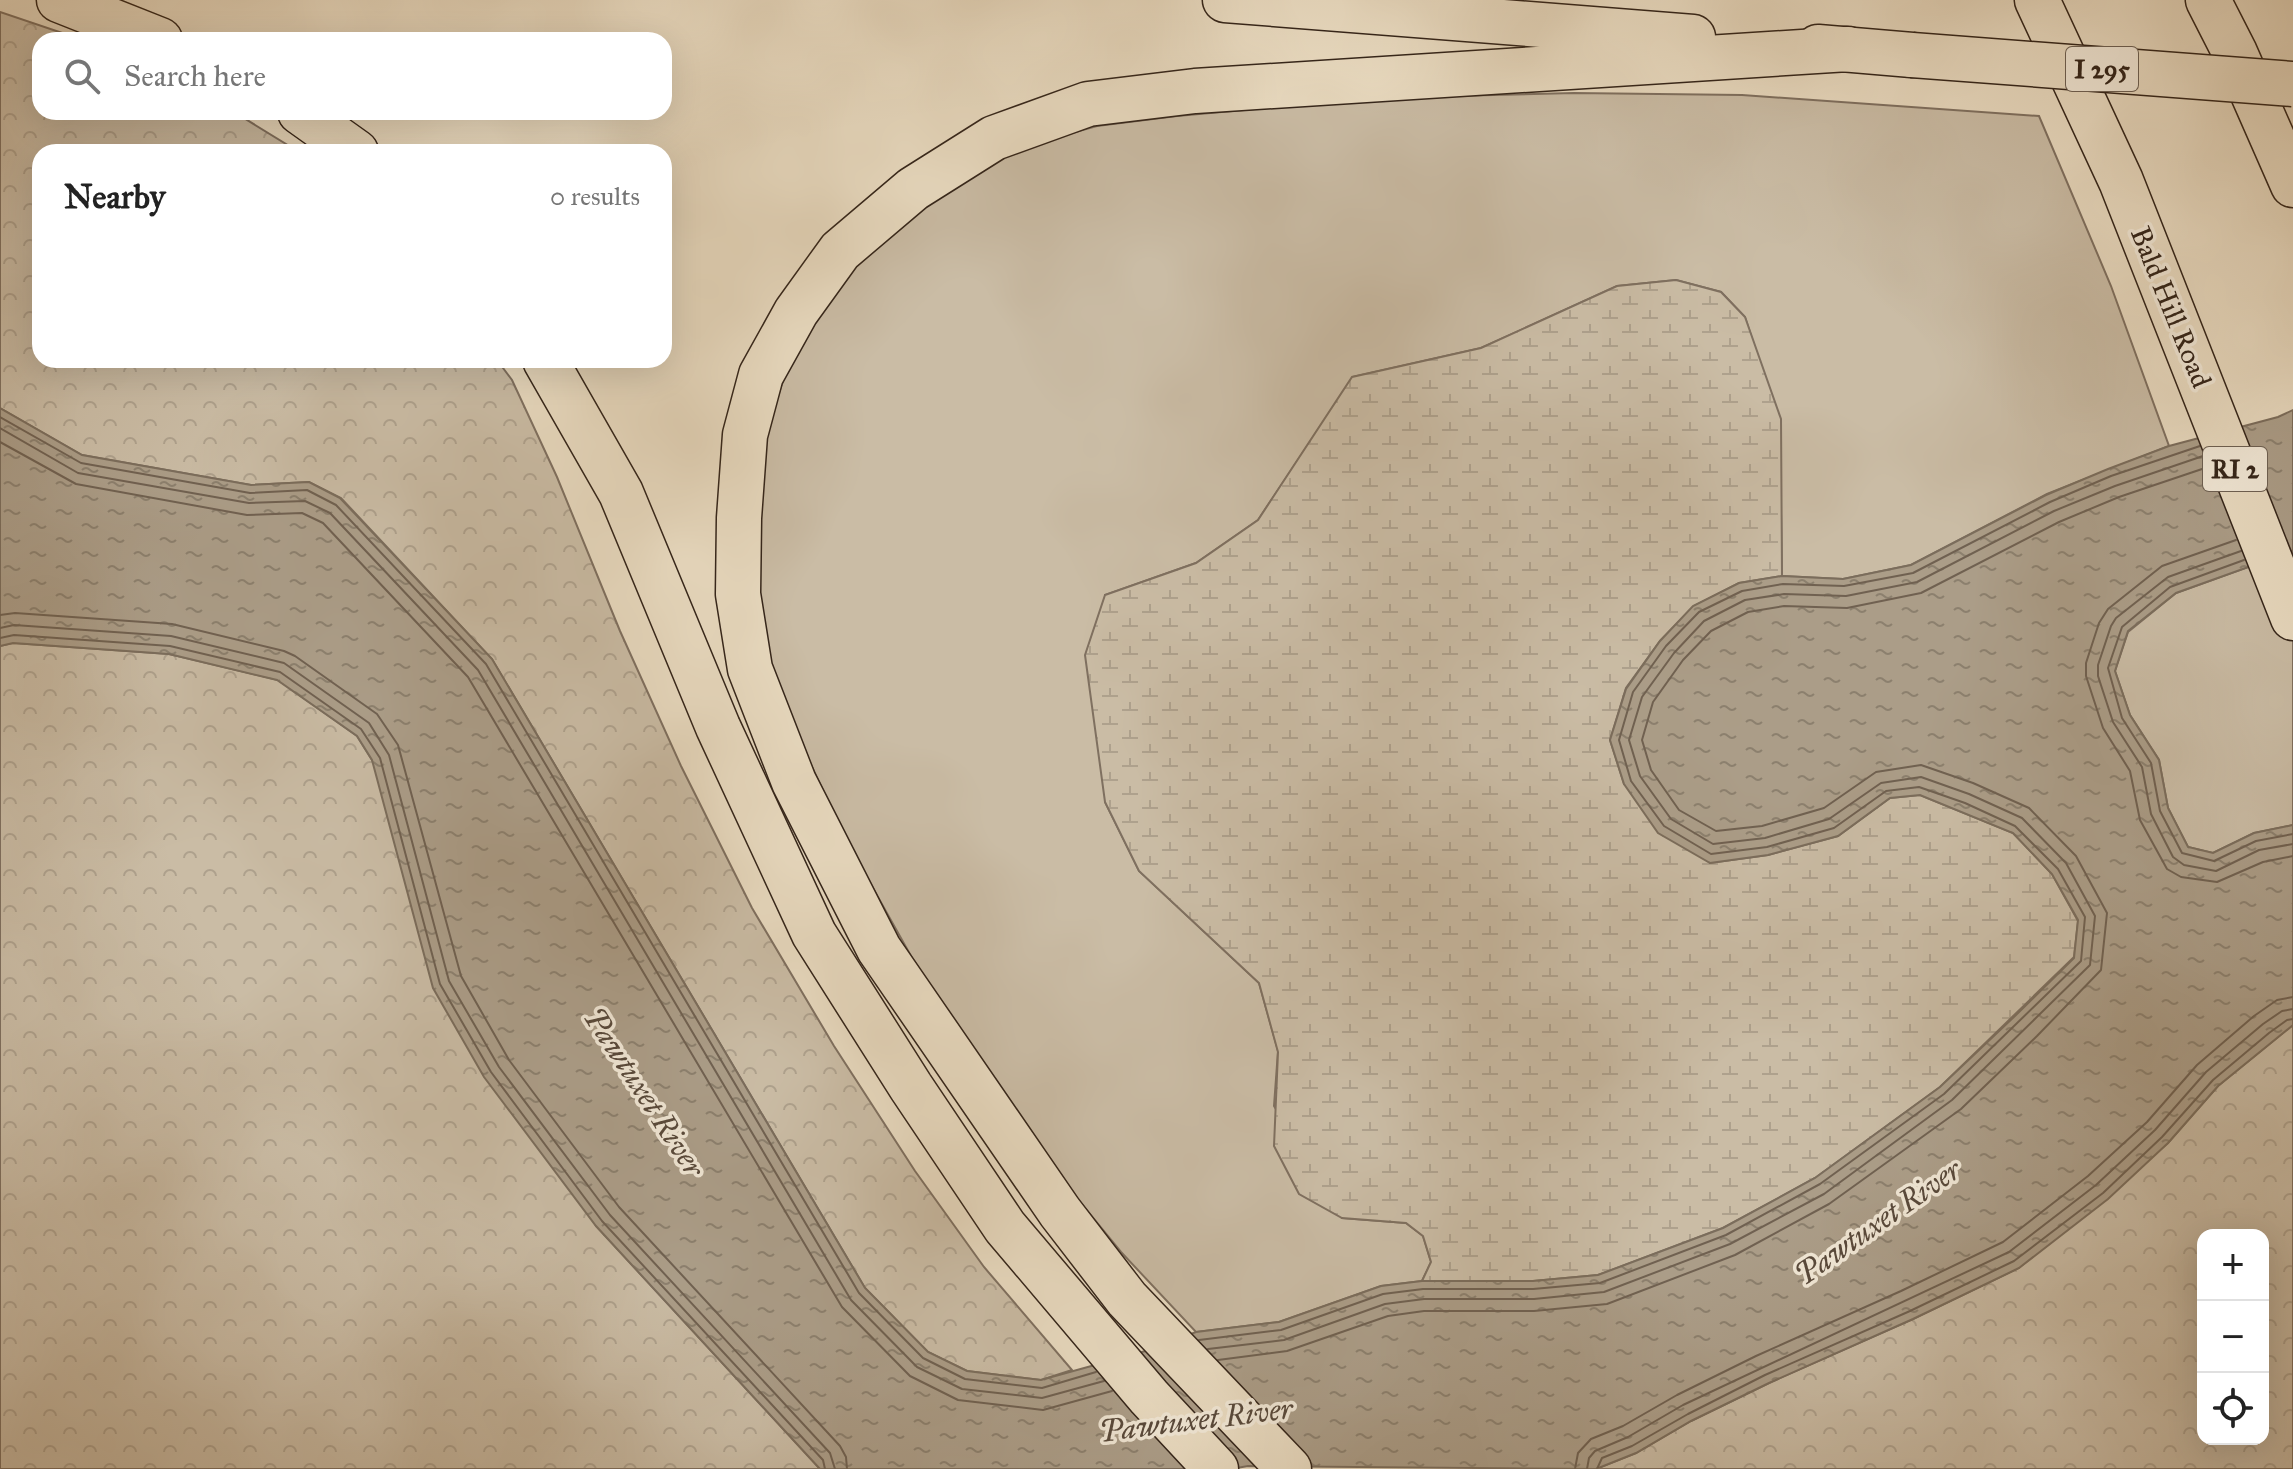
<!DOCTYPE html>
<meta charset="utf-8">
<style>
:root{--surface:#fff;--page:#f6f6f6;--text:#222;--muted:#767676;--line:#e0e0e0}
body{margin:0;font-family:"IM FELL Great Primer",serif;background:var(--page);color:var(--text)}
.controls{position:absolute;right:24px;bottom:24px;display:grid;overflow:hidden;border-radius:16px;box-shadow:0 8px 32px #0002}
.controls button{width:72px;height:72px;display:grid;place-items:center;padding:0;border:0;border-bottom:2px solid var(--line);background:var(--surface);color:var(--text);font:40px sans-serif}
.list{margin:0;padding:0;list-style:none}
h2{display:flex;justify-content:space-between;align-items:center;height:104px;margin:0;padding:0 32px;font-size:34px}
h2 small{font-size:26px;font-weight:400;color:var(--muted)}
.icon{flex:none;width:44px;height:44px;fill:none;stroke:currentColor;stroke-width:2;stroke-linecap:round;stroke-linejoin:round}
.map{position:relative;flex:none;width:2293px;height:1469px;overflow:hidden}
.search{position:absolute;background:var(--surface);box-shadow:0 8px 32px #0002;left:32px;top:32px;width:640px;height:88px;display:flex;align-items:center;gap:20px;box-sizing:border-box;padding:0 28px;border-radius:24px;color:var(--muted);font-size:30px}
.panel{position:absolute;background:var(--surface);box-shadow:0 8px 32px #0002;left:32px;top:144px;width:640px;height:224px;border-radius:24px}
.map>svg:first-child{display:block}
.grass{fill:#cabca5;stroke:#7f7060;stroke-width:2}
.forest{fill:url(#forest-crowns);stroke:#7f7060;stroke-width:2;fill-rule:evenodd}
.wetland{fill:url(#wetland-marsh);stroke:#7f7060;stroke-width:2}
.water{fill:url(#water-ripples);stroke:#7b6d5c;stroke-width:2}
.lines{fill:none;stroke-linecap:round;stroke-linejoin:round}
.shore{stroke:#706151;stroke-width:2}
.primary-casing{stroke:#34251a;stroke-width:47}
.highway-casing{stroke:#34251a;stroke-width:47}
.primary{stroke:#e9dbc1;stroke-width:44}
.highway{stroke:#e9dbc1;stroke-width:44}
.highway-bridge-casing{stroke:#34251a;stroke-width:47;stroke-linecap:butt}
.highway-bridge{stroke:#e9dbc1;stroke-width:44}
.labels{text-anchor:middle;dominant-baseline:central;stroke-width:7;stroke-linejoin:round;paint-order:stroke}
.shield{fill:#f1e8d7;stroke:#6d6053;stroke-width:2}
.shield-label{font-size:26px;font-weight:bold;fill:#34251a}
.street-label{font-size:28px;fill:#34251a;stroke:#f1e8d7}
.water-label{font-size:30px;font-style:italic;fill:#58493b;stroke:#f1e8d7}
</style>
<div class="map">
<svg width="2293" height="1469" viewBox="0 0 2293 1469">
<defs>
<pattern id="forest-crowns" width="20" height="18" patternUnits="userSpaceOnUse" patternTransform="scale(2)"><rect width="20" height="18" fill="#cabca5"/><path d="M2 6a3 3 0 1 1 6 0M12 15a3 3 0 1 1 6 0" fill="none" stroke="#aea18d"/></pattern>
<pattern id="wetland-marsh" width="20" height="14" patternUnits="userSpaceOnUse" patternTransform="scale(2)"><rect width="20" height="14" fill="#cabca5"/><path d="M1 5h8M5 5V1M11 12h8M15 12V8" fill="none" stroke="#aea18d"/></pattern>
<pattern id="water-ripples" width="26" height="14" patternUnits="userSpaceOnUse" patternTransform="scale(2)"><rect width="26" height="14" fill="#ab9d88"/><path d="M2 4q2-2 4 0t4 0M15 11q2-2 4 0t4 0" fill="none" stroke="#8c806e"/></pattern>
</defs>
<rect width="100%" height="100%" fill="#e9dbc1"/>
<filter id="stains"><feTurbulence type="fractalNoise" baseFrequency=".0025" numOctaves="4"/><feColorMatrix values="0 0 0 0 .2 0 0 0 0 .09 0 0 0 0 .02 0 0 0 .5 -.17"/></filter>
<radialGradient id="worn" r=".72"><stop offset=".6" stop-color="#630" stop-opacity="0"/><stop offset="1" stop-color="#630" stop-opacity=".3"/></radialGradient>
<!-- grass -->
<g class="grass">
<polygon points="1574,93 1742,95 2039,116 2111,286 2169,446 2047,494 1911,565 1843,579 1782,576 1781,513 1760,363 1745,317 1721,292 1676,280 1617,286 1481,348 1353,377 1258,520 1196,563 1105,595 1105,802 1139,871 1259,983 1278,1051 1274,1106 1342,1218 1406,1223 1423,1236 1431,1262 1422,1281 1381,1286 1279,1322 1196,1332 1121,1252 1057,1174 980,1066 911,956 846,840 793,726 768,653 753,578 764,438 784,378 821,311 867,252 932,194 1010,150 1097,126 1177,116 1321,103 1450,96"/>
<polygon points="2293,551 2293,825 2254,833 2213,853 2188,847 2168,808 2159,760 2130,715 2115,671 2128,632 2176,593"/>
</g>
<!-- forest -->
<g class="forest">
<polygon points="0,12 83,40 40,40 40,112 234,112 299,152 40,152 40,360 497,360 512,380 557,477 620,631 681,766 752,908 834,1046 915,1171 984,1267 1072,1370 1041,1380 967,1371 928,1352 865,1288 492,659 341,498 309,482 251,485 82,455 0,408"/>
<polygon points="13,643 169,654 278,680 357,736 372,760 596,1226 820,1469 0,1469 0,646"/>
<path d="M2293 1025V1469H1596L1636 1453 1691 1421 1769 1383 1913 1319 2019 1268 2168 1143 2218 1086ZM2203 1235H2263V1439H2203Z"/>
</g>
<!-- wetland -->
<polygon class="wetland" points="1676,280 1721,292 1745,317 1781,419 1782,576 1739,583 1694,606 1660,641 1626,688 1610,740 1624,784 1710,863 1768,855 1838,836 1890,798 1920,795 2013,833 2052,874 2078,921 2074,957 1940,1087 1815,1178 1723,1228 1598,1275 1533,1281 1422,1281 1431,1262 1423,1236 1406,1223 1342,1218 1299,1194 1274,1146 1278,1052 1259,983 1139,871 1105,802 1085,655 1105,595 1196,563 1258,520 1352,377 1481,348 1617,286"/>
<!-- water -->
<polygon class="water" points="0,408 82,455 251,485 309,482 340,498 492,659 865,1288 928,1352 967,1371 1041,1380 1149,1350 1196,1332 1279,1322 1381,1286 1422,1281 1533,1281 1598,1275 1723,1228 1815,1178 1940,1087 2016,1015 2074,958 2078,920 2052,874 2013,833 1920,795 1890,798 1838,836 1768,855 1710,863 1658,833 1624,784 1610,740 1626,689 1660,641 1693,606 1739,583 1782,576 1843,579 1911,565 2046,495 2108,469 2169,446 2278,417 2293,410 2293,551 2176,593 2128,631 2115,671 2130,715 2159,760 2168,808 2188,847 2213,853 2254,833 2293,825 2293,1025 2218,1086 2168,1143 2108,1199 2019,1268 1913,1319 1769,1383 1691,1421 1636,1453 1596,1469 1248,1466 1231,1469 820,1469 596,1226 484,1077 433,988 372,760 357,736 277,680 169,654 13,643 0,646"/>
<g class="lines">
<!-- shore -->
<g class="shore">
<polyline points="0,417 81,463 250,493 307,490 336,505 486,664 859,1293 923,1358 965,1379 1042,1388 1096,1372"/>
<polyline points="0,428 78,473 249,503 305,501 330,513 478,670 851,1300 917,1367 962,1389 1042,1398 1104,1381"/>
<polyline points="0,442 76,484 247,515 302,513 323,523 468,677 842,1307 910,1376 958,1400 1043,1410 1112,1391"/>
<polyline points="2236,540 2162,566 2108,609 2099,623 2086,663 2086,676 2103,728 2130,771 2140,820 2167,869 2181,877 2217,882 2263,862 2293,856"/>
<polyline points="2241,551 2168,577 2116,618 2111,626 2098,665 2098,676 2113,722 2142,767 2151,814 2173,857 2184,865 2216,871 2259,850 2293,844"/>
<polyline points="2244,560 2170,587 2122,627 2108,668 2122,718 2151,763 2160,811 2182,853 2214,861 2256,841 2293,834"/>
<polyline points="0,615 15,613 172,624 284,651 295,656 377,714 398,745 461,976 509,1060 619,1207 840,1446 846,1457 847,1469"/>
<polyline points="0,628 14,625 171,636 284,663 369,723 389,755 449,981 499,1067 610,1215 830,1453 835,1469"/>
<polyline points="0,638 14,635 170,646 280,672 361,729 380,758 440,984 491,1072 602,1221 823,1460 825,1469"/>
<polyline points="1199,1340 1281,1330 1383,1294 1423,1289 1533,1289 1600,1283 1726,1235 1820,1184 1944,1094 2081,961 2085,917 2058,869 2015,826 1965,803 1919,787 1886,791 1834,828 1767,847 1711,854 1664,826 1631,781 1619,740 1633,692 1666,646 1699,612 1742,591 1783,584 1844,586 1913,573 2050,502 2111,476 2200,446"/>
<polyline points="1208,1349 1284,1340 1385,1304 1424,1299 1534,1299 1604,1292 1730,1244 1824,1194 1952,1100 2090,965 2095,916 2066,863 2022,818 1969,794 1921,777 1881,783 1829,819 1765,838 1713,844 1671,819 1640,776 1629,740 1642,697 1674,653 1704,621 1745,600 1784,594 1846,596 1917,582 2054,511 2115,486 2203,456"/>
<polyline points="1218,1360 1287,1351 1388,1316 1424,1311 1534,1311 1607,1304 1735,1255 1829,1204 1961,1109 2037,1036 2101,970 2107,913 2076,856 2029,808 1973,783 1921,765 1876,772 1824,808 1762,826 1716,831 1679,810 1651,770 1642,740 1653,702 1683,660 1711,631 1748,612 1784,606 1847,608 1921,593 2059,522 2119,497 2208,467"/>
<polyline points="1575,1469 1578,1453 1591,1439 1623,1426 1677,1395 1756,1356 1901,1291 2003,1242 2088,1176 2147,1122 2197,1065 2254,1016 2277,1000 2293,997"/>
<polyline points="1587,1469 1589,1458 1595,1451 1628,1437 1683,1405 2009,1252 2096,1185 2155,1130 2206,1072 2263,1024 2282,1011 2293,1009"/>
<polyline points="1597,1469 1602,1458 1632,1446 1688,1414 1765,1375 1910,1311 2014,1261 2103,1193 2162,1137 2213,1080 2269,1033 2287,1020 2293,1019"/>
</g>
<!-- primary casing -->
<g class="primary-casing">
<g id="primary">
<polyline points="2037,0 2121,181 2293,618"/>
<polyline points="2208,0 2235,53 2293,185"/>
</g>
</g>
<!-- highway casing -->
<g class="highway-casing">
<g id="highway">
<polyline points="59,0 160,40"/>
<polyline points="1225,0 1693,37"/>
<polyline points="1818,47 1912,55"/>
<polyline points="300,112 356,152"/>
<polyline points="545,360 621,493 718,727 814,934 911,1087 1005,1227 1149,1397 1216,1469"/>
<polyline points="1289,1469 1127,1299 1060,1212 879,949 794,782 750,669 738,594 739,518 745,435 761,375 796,312 840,251 913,189 994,138 1088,104 1195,91 1848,49"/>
</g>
</g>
<!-- primary -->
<use href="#primary" class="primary"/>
<!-- highway -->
<use href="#highway" class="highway"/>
<!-- highway-bridge casing -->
<g class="highway-bridge-casing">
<polyline id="highway-bridge" points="1912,55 2293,84"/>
</g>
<!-- highway-bridge -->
<use href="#highway-bridge" class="highway-bridge"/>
</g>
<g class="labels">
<!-- shield labels -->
<g class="shield">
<rect x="2066" y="47" width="72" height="44" rx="6"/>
<rect x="2203" y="447" width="64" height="44" rx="6"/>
</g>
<g class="shield-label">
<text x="2102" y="69">I 295</text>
<text x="2235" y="469">RI 2</text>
</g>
<!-- street labels -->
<g class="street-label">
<text transform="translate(2171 307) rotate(68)">Bald Hill Road</text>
</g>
<!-- water labels -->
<g class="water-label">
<text transform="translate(644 1092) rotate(57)">Pawtuxet River</text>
<text transform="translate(1878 1222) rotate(-35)">Pawtuxet River</text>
<text transform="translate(1196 1420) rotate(-7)">Pawtuxet River</text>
</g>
</g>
<rect width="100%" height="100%" filter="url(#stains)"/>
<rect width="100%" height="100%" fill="url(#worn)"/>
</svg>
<div class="controls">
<button>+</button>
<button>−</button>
<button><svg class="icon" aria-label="locate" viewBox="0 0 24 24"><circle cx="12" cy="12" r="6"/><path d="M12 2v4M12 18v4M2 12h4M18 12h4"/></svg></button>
</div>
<div class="search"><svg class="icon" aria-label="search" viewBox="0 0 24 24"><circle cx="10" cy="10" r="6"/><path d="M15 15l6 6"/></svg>Search here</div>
<section class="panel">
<h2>Nearby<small>0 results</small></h2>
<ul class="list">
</ul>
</section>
</div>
